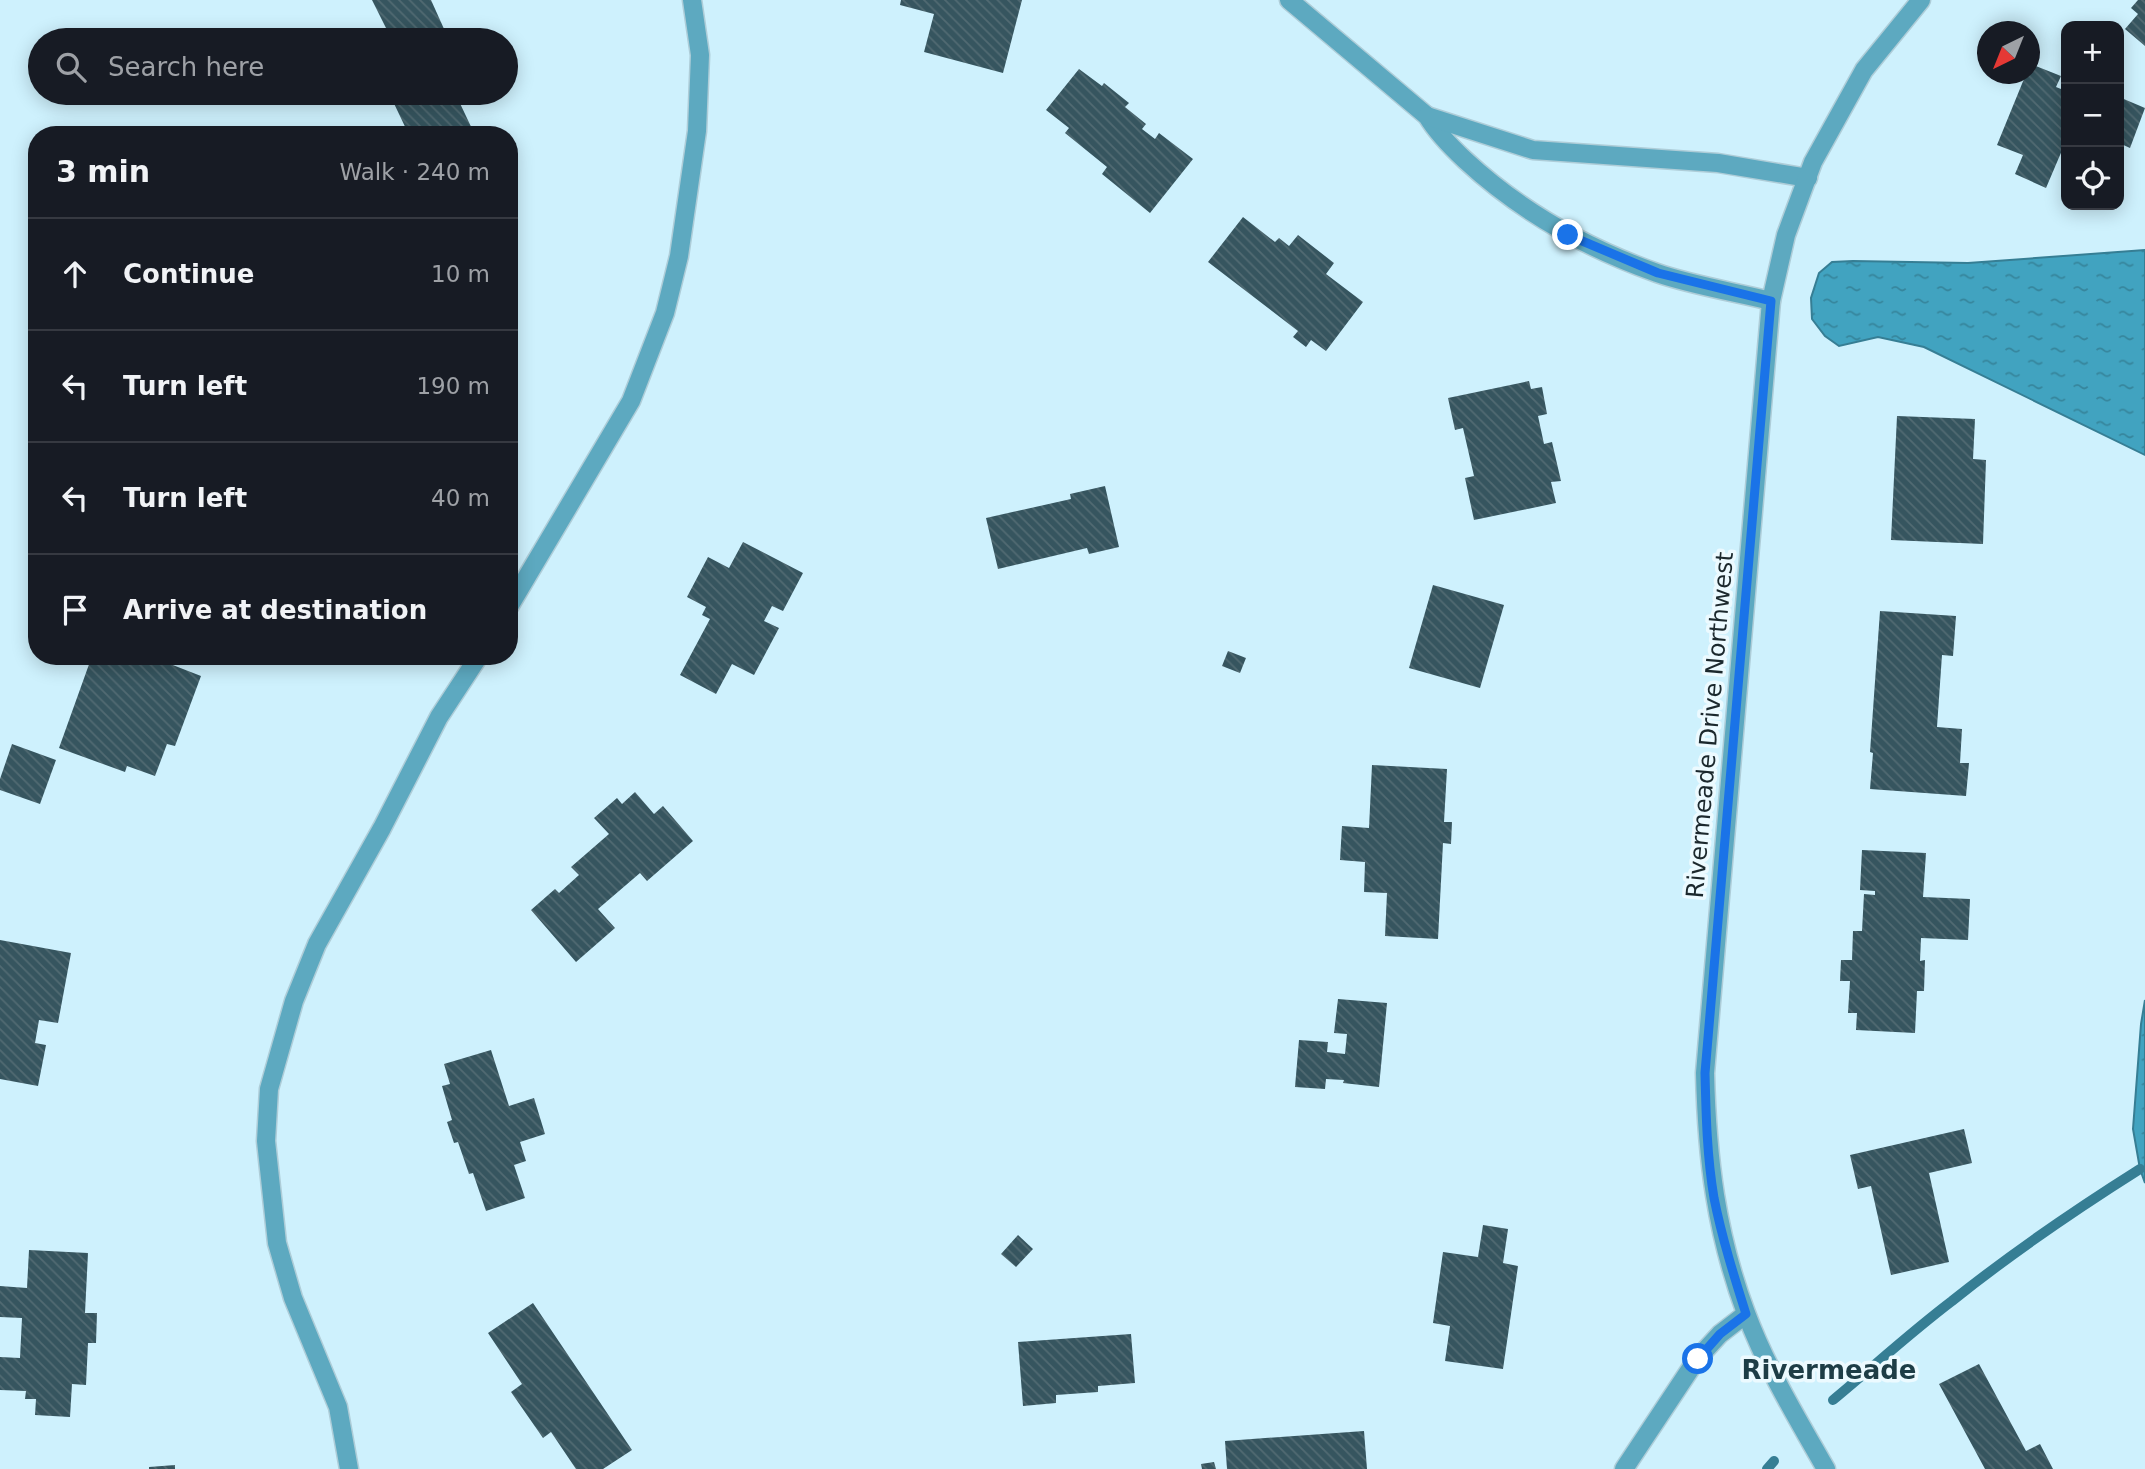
<!DOCTYPE html>
<meta charset="utf-8">
<style>
:root{--surface:#171b24;--page:#20242c;--text:#f1f3f6;--muted:#9ea1a6;--line:#363941}
body{margin:0;font-family:"DejaVu Sans",sans-serif;background:var(--page);color:var(--text)}
.controls{position:absolute;right:21px;top:21px;display:grid;overflow:hidden;border-radius:14px;box-shadow:0 4px 18px #0003}
.controls button{width:63px;height:63px;display:grid;place-items:center;padding:0;border:0;border-bottom:2px solid var(--line);background:var(--surface);color:var(--text);font:35px sans-serif}
.compass{position:absolute;left:1977px;top:21px;width:63px;height:63px;border-radius:50%;background:var(--surface);box-shadow:0 4px 18px #0003;rotate:223deg}
.stop{position:absolute;width:21px;height:21px;margin:-16px;border:5px solid #1a73e8;border-radius:50%;background:#fff}
.stop.end{background:#1a73e8;border-color:#fff;box-shadow:0 2px 7px #0008}
.list{margin:0;padding:0;list-style:none}
h2{display:flex;justify-content:space-between;align-items:center;height:91px;margin:0;padding:0 28px;font-size:30px}
h2 small{font-size:23px;font-weight:400;color:var(--muted)}
.list li{display:grid;grid-template-columns:46px 1fr auto;gap:21px;align-items:center;box-sizing:border-box;height:112px;padding:0 28px;border-top:2px solid var(--line)}
.list b{display:block;font-size:26px;white-space:nowrap}
.list em{font-size:23px;font-style:normal;color:var(--muted)}
.icon{flex:none;width:38px;height:38px;fill:none;stroke:currentColor;stroke-width:2;stroke-linecap:round;stroke-linejoin:round}
.map{position:relative;flex:none;width:2145px;height:1469px;overflow:hidden}
.search{position:absolute;background:var(--surface);box-shadow:0 4px 18px #0003;left:28px;top:28px;width:490px;height:77px;display:flex;align-items:center;gap:18px;box-sizing:border-box;padding:0 24px;border-radius:38px;color:var(--muted);font-size:26px}
.panel{position:absolute;background:var(--surface);box-shadow:0 4px 18px #0003;left:28px;top:126px;width:490px;height:539px;border-radius:28px}
.map>svg:first-child{display:block}
.water{fill:url(#water-ripples);stroke:#367e94;stroke-width:2}
.lines{fill:none;stroke-linecap:round;stroke-linejoin:round}
.stream{stroke:#367e94;stroke-width:10}
.building{fill:url(#building-back-hatch)}
.minor-casing{stroke:#aecdd8;stroke-width:21}
.minor{stroke:#5da9c0;stroke-width:18}
.route{stroke:#1a73e8;stroke-width:9}
.labels{text-anchor:middle;dominant-baseline:central;stroke-width:7;stroke-linejoin:round;paint-order:stroke}
.street-label{font-size:24px;fill:#1b282d;stroke:#ecfaff}
.neighbourhood-label{font-size:26px;font-weight:bold;fill:#1e3d46;stroke:#ecfaff}
</style>
<div class="map">
<svg width="2145" height="1469" viewBox="0 0 2145 1469">
<defs>
<pattern id="water-ripples" width="26" height="14" patternUnits="userSpaceOnUse" patternTransform="scale(1.75)"><rect width="26" height="14" fill="#41a3c0"/><path d="M2 4q2-2 4 0t4 0M15 11q2-2 4 0t4 0" fill="none" stroke="#36859c"/></pattern>
<pattern id="building-back-hatch" width="6" height="6" patternUnits="userSpaceOnUse" patternTransform="scale(1.75)"><rect width="6" height="6" fill="#36555f"/><path d="M-1 5l2 2M0 0l6 6M5-1l2 2" fill="none" stroke="#516a72"/></pattern>
</defs>
<rect width="100%" height="100%" fill="#cef1fd"/>
<!-- water -->
<g class="water">
<polygon points="2145,250 2145,455 1924,347 1878,337 1839,346 1825,336 1812,319 1811,298 1819,273 1832,262 1853,261 1968,263"/>
<polygon points="2145,1000 2145,1183 2140,1169 2133,1129 2141,1024"/>
</g>
<g class="lines">
<!-- stream -->
<g class="stream">
<path d="M1833 1400C1873 1367 1911 1332 1952 1301 2012 1253 2075 1210 2140 1169"/>
<polyline points="1767,1469 1774,1461"/>
</g>
</g>
<!-- building -->
<g class="building">
<polygon points="372,0 431,0 449,40 392,40"/>
<polygon points="901,0 1022,0 1003,73 924,52 934,14 900,5"/>
<polygon points="2138,0 2145,0 2145,46 2125,29 2138,14 2131,8"/>
<polygon points="2031,64 2061,76 2056,87 2066,91 2066,141 2046,188 2015,174 2023,155 1997,145 2026,74 2030,74"/>
<polygon points="1079,69 1102,86 1104,83 1129,103 1125,107 1146,124 1142,129 1155,139 1159,133 1193,159 1150,213 1102,174 1107,167 1065,133 1069,128 1046,110"/>
<polygon points="389,93 448,93 451,97 456,95 475,135 409,135"/>
<polygon points="2119,97 2145,108 2130,148 2119,143"/>
<polygon points="1243,217 1275,242 1279,238 1289,246 1298,235 1334,263 1326,274 1363,302 1326,351 1311,340 1306,347 1293,337 1298,331 1208,262"/>
<polygon points="1529,381 1531,389 1542,387 1547,414 1538,416 1544,444 1552,442 1561,481 1551,482 1556,503 1474,520 1465,478 1474,476 1463,428 1455,430 1448,398"/>
<polygon points="1897,416 1975,419 1973,459 1986,460 1983,544 1891,540"/>
<polygon points="1105,486 1119,547 1089,554 1087,548 998,569 986,518 1071,499 1070,494"/>
<polygon points="743,542 803,573 783,611 772,606 764,621 779,628 754,675 732,664 716,694 680,675 710,619 702,615 706,607 687,597 708,557 729,568"/>
<polygon points="1433,585 1504,605 1480,688 1409,668"/>
<polygon points="1880,611 1956,616 1953,656 1942,655 1937,727 1962,729 1960,763 1969,763 1966,796 1870,789 1873,753 1870,752"/>
<polygon points="1228,651 1246,658 1240,673 1222,666"/>
<polygon points="92,656 135,656 145,660 146,656 167,656 165,662 201,676 175,746 167,744 155,776 127,766 125,772 59,748"/>
<polygon points="12,744 56,760 40,804 0,790 0,779"/>
<polygon points="1372,765 1447,769 1444,822 1452,822 1451,844 1443,843 1438,939 1385,936 1387,893 1364,892 1365,862 1340,860 1342,826 1369,828"/>
<polygon points="635,792 654,814 663,806 693,841 647,881 640,873 598,909 615,928 576,962 531,910 555,889 559,893 579,875 571,867 609,834 594,818 617,798 622,804"/>
<polygon points="1862,850 1926,853 1923,897 1970,899 1968,940 1921,938 1920,961 1925,960 1924,991 1917,991 1915,1033 1856,1030 1857,1013 1848,1013 1850,981 1840,981 1841,960 1852,960 1853,931 1862,931 1864,894 1875,895 1875,891 1860,890"/>
<polygon points="0,940 71,953 58,1023 39,1020 35,1043 46,1045 38,1086 0,1079"/>
<polygon points="1338,999 1387,1003 1379,1087 1343,1083 1344,1080 1326,1079 1325,1089 1295,1087 1299,1040 1328,1042 1327,1052 1345,1054 1347,1034 1334,1033"/>
<polygon points="491,1050 509,1106 534,1098 545,1134 520,1142 526,1161 514,1165 525,1198 486,1211 473,1173 469,1174 458,1142 454,1143 447,1122 452,1120 442,1086 450,1084 444,1064"/>
<polygon points="1964,1129 1972,1163 1929,1173 1949,1262 1891,1275 1871,1186 1858,1189 1850,1155"/>
<polygon points="1483,1225 1508,1229 1503,1263 1518,1266 1503,1369 1445,1361 1450,1326 1433,1323 1443,1252 1478,1257"/>
<polygon points="1018,1235 1033,1249 1016,1267 1001,1254"/>
<polygon points="29,1250 88,1253 85,1313 97,1313 96,1343 88,1343 86,1385 72,1384 70,1417 35,1415 36,1399 25,1399 26,1391 0,1390 0,1357 20,1358 22,1318 0,1317 0,1286 27,1288"/>
<polygon points="533,1303 632,1450 603,1469 576,1469 551,1432 543,1438 511,1392 522,1384 488,1333"/>
<polygon points="1131,1334 1135,1383 1098,1386 1098,1392 1056,1395 1056,1403 1023,1406 1018,1342"/>
<polygon points="1979,1364 2026,1451 2040,1444 2053,1469 1985,1469 1939,1384"/>
<polygon points="1364,1431 1367,1469 1227,1469 1225,1441"/>
<polygon points="1214,1462 1216,1469 1202,1469 1201,1464"/>
<polygon points="175,1465 175,1469 149,1469 149,1467"/>
</g>
<g class="lines">
<!-- minor casing -->
<g class="minor-casing">
<g id="minor">
<path d="M1289 0 1427 116C1437 133 1450 146 1465 160 1520 211 1586 248 1657 273 1691 285 1735 292 1771 301"/>
<polyline points="1427,116 1533,150 1718,163 1808,178"/>
<polyline points="509,607 631,401 665,313 679,256 697,131 700,55 692,0"/>
<polyline points="349,1469 338,1407 293,1298 277,1243 266,1141 269,1089 294,1001 317,944 382,828 439,717 479,656"/>
<polyline points="1624,1469 1697,1359 1720,1334 1746,1314"/>
<path d="M1826 1469C1797 1418 1766 1367 1746 1313 1716 1233 1707 1158 1705 1073L1771 301 1786 235 1813 162 1864 70 1921 0"/>
</g>
</g>
<!-- minor -->
<use href="#minor" class="minor"/>
</g>
<g class="lines">
<!-- route -->
<path class="route" d="M1568 235 1658 273 1771 301 1705 1073C1706 1115 1707 1157 1714 1198 1722 1238 1734 1276 1746 1314L1720 1334 1698 1359"/>
</g>
<g class="labels">
<!-- street labels -->
<g class="street-label">
<text transform="translate(1710 725) rotate(-85)">Rivermeade Drive Northwest</text>
</g>
<!-- neighbourhood labels -->
<g class="neighbourhood-label">
<text x="1829" y="1370">Rivermeade</text>
</g>
</g>
</svg>
<div class="controls">
<button>+</button>
<button>−</button>
<button><svg class="icon" aria-label="locate" viewBox="0 0 24 24"><circle cx="12" cy="12" r="6"/><path d="M12 2v4M12 18v4M2 12h4M18 12h4"/></svg></button>
</div>
<svg class="compass" viewBox="-18 -18 36 36"><path d="M0-13l5 13h-10z" fill="#e53935"/><path d="M0 13l5-13h-10z" fill="#9ea1a6"/></svg>
<div class="stop" style="left:1698px;top:1359px"></div>
<div class="stop end" style="left:1568px;top:235px"></div>
<div class="search"><svg class="icon" aria-label="search" viewBox="0 0 24 24"><circle cx="10" cy="10" r="6"/><path d="M15 15l6 6"/></svg>Search here</div>
<section class="panel">
<h2>3 min<small>Walk · 240 m</small></h2>
<ul class="list">
<li><svg class="icon" aria-label="ahead" viewBox="0 0 24 24"><path d="M12 20V5M6 11l6-6 6 6"/></svg><div><b>Continue</b></div><em>10 m</em></li>
<li><svg class="icon" aria-label="left" viewBox="0 0 24 24"><path d="M17 20v-9H6M10 6l-5 5 5 5"/></svg><div><b>Turn left</b></div><em>190 m</em></li>
<li><svg class="icon" aria-label="left" viewBox="0 0 24 24"><path d="M17 20v-9H6M10 6l-5 5 5 5"/></svg><div><b>Turn left</b></div><em>40 m</em></li>
<li><svg class="icon" aria-label="arrive" viewBox="0 0 24 24"><path d="M6 21V4h12l-3 4 3 4H6"/></svg><div><b>Arrive at destination</b></div></li>
</ul>
</section>
</div>
